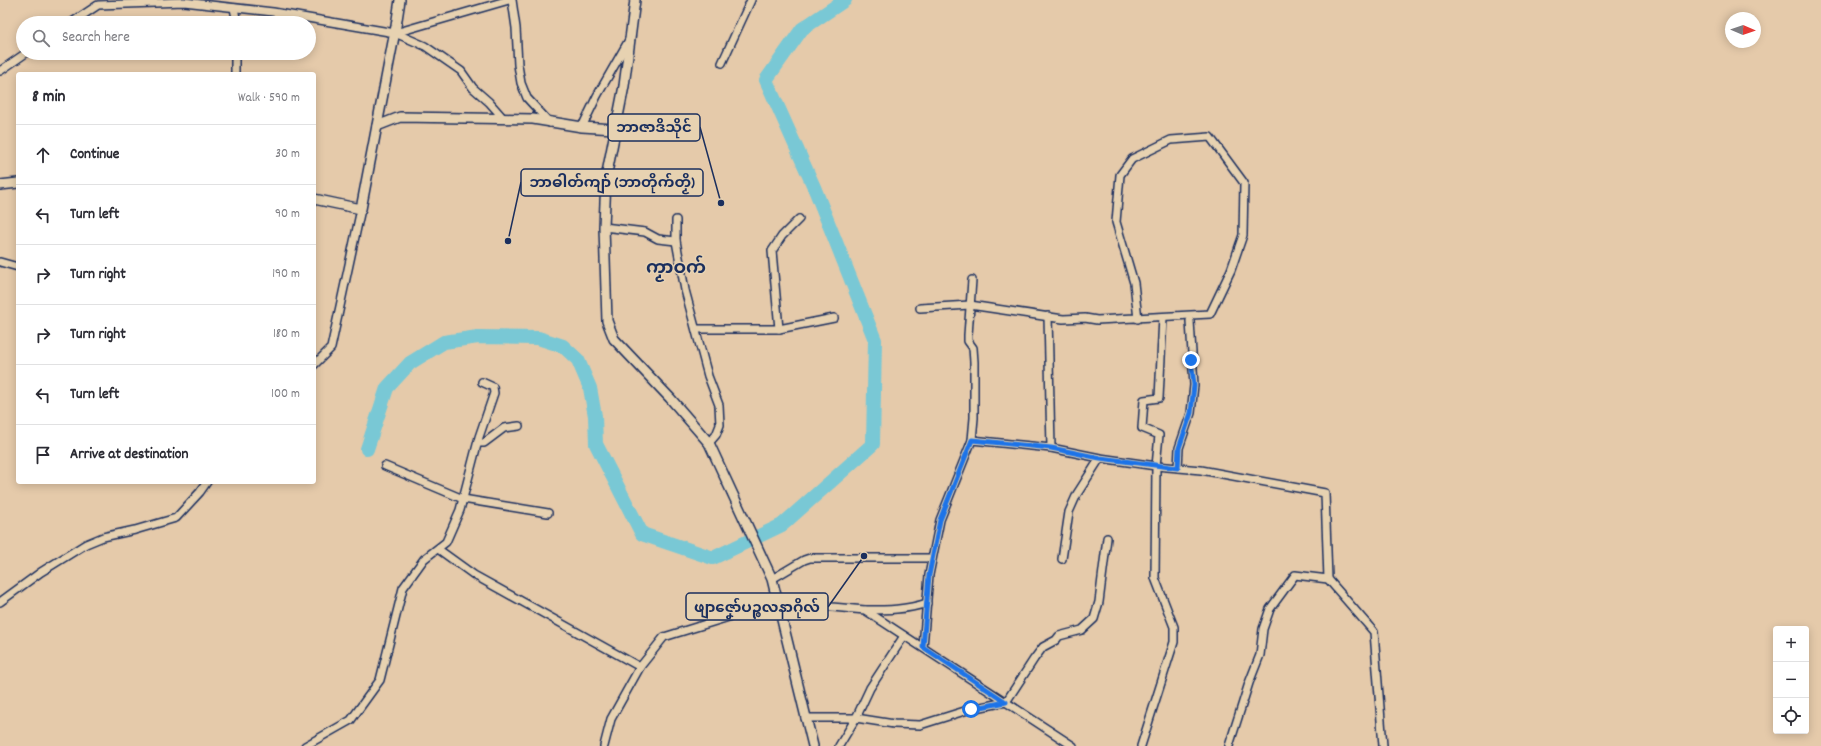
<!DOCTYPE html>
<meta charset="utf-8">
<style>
:root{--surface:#fff;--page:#f2f2f3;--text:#2b2b33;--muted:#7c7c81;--line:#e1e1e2}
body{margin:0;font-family:Dekko,"Noto Sans Myanmar",sans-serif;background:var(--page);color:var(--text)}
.controls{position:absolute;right:12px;bottom:12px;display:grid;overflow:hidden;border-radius:4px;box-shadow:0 2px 10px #0003}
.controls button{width:36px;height:36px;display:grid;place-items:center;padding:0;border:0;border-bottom:1px solid var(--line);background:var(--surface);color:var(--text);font:20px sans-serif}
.compass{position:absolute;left:1725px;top:12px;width:36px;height:36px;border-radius:50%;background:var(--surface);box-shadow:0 2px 10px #0003;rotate:92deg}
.stop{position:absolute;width:12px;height:12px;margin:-9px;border:3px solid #1a73e8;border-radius:50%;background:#fff}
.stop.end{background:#1a73e8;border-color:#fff;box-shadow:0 1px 4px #0008}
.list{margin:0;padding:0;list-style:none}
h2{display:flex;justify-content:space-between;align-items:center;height:52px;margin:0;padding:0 16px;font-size:17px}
h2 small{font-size:13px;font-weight:400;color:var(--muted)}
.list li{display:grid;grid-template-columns:26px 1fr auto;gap:12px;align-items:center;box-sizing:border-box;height:60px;padding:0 16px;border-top:1px solid var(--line)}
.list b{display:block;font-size:15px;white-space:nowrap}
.list em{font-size:13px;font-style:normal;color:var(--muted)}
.icon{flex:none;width:22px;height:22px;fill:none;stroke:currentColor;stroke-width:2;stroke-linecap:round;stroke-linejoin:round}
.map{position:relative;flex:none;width:1821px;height:746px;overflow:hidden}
.search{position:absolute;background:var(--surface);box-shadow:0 2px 10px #0003;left:16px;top:16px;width:300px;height:44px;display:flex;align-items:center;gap:10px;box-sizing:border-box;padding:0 14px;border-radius:22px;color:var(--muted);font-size:15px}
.panel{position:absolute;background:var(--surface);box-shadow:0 2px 10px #0003;left:16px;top:72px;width:300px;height:412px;border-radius:4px}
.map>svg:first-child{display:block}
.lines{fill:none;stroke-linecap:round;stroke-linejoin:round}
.river{stroke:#79c8d5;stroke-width:14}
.minor-casing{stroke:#1b2f5e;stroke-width:10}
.tertiary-casing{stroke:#1b2f5e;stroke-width:12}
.minor{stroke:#e7d2b1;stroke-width:7}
.tertiary{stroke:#e7d2b1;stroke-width:9}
.route{stroke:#1a73e8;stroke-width:5}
.labels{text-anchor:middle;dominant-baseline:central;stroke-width:3;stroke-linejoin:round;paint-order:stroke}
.district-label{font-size:18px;font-weight:bold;fill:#1b2f5e;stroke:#e7d2b1}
.leader{fill:none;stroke:#1b2f5e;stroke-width:1.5}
.callout-dot{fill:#1b2f5e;stroke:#e7d2b1;stroke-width:1.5}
.callout{fill:#e7d2b1;stroke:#1b2f5e;stroke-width:1.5}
.callout-label{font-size:15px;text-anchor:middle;font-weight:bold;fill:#1b2f5e}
</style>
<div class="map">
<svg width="1821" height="746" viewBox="0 0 1821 746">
<rect width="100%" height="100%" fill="#e5caaa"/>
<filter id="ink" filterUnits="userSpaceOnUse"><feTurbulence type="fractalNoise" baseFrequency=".025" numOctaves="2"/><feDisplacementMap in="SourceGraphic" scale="8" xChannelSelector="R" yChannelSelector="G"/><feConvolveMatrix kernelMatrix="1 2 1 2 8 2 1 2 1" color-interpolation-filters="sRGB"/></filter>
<g filter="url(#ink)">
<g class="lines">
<!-- river -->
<polyline class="river" points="367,449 387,388 410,363 444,342 478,337 538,338 563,346 578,360 590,388 595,416 596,444 642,534 713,558 782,525 873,444 875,340 814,187 766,80 802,29 845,0"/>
<!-- minor casing -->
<g class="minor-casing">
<g id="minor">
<polyline points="512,0 516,28 518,65 521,83 527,98 550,123"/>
<polyline points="234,8 237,23"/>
<polyline points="71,23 98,5 184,2 273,12 395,33 509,0"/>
<polyline points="395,33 425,46 461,71 473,88 489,102 504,119"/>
<polyline points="722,63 751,0"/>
<polyline points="0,71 26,53"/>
<polyline points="235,74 235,53"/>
<polyline points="582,127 597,96 629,40"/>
<polyline points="676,220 676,241 685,290 708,376 719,405 720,425 716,435 709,443"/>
<polyline points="604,227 645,232 658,239 676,241"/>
<polyline points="0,262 18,267"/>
<polyline points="920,308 970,305 1063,319 1085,318 1097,320 1210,314 1231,270 1243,235 1244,183 1210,137 1171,140 1132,159 1120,175 1116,222 1134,283 1138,319"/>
<polyline points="696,329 779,329 834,318"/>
<polyline points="779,329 772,251 782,236 799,219"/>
<polyline points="314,365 331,348 361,209"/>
<polyline points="972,440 974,418 974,362 973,348 968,341 968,335 972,280"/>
<polyline points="478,443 484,443 504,428 519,426"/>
<polyline points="1051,448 1100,458 1156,466 1201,470 1325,493 1328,579 1295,575 1270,609 1263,629 1260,655 1249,683 1229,746"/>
<polyline points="385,466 463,499 548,513"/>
<polyline points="1178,468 1179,448 1191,413 1194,385 1190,321"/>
<polyline points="438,549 474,575 640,667"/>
<polyline points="1062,559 1069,512 1077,494 1100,458"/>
<polyline points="772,579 804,560 810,558 932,558"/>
<polyline points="1328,579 1374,632 1383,746"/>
<polyline points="0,602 41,572 86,544 103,537 135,530 176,518 200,492 207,482"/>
<path d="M866 610C887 610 906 610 927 603"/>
<polyline points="923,647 929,575 940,520 972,440 1051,448 1048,316"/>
<polyline points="805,718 856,718 894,724 920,725 971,709 1006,702 1034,659 1043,647 1056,640 1059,636 1082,630 1094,619 1099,602 1107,538"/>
<polyline points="305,746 351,720 380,680 403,588 424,559 446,542 460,510 479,437 494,393 493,387 482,382"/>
<polyline points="604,746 611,719 640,667 664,637 777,602 865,610 1073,746"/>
<polyline points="839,746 856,718 870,688 904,636"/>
<polyline points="1141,746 1174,642 1174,627 1155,578 1156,466 1159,435 1142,428 1144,400 1159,398 1163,317"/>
</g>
</g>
<!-- tertiary casing -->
<g class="tertiary-casing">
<g id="tertiary">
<polyline points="635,0 624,86 606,178 604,227 607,321 614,339 670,398 709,443 772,579 813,746"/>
<polyline points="377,126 400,117 533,119 582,127 614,129"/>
<polyline points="0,185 18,183"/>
<polyline points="314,199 361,209 396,26 400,0"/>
</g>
</g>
<!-- minor -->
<use href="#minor" class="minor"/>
<!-- tertiary -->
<use href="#tertiary" class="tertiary"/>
</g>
</g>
<g class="lines" filter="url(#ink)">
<!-- route -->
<polyline class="route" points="971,709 1006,702 923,647 929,575 940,520 972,440 1051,448 1100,458 1178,468 1179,448 1191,413 1194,385 1191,360"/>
</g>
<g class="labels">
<!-- district labels -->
<g class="district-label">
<text x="676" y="269">ကၟာဝက်</text>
</g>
</g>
<!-- callouts -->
<path class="leader" d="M721 203L700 127M508 241L521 182M864 556L828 607"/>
<g class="callout-dot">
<circle cx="721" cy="203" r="4"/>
<circle cx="508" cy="241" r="4"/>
<circle cx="864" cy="556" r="4"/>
</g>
<g class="callout">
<rect x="608" y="114" width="92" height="27" rx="4"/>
<rect x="521" y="169" width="182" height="27" rx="4"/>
<rect x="686" y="593" width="142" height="27" rx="4"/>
</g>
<g class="callout-label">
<text x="654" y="132">ဘာဇာဒိသိုင်</text>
<text x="612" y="187">ဘာဓါတ်ကျာ် (ဘာတိုက်တၟိ)</text>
<text x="757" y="612">ဖျာဇၞော်ပဉ္စလနာဂိုလ်</text>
</g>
</svg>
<div class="controls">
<button>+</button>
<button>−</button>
<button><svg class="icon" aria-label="locate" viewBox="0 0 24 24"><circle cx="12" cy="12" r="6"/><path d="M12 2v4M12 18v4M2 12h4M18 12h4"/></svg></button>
</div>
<svg class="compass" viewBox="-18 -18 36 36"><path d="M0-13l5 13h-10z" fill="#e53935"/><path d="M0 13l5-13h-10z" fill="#7c7c81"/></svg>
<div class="stop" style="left:971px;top:709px"></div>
<div class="stop end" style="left:1191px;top:360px"></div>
<div class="search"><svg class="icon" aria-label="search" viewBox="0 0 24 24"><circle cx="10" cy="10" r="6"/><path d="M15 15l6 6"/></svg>Search here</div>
<section class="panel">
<h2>8 min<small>Walk · 590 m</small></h2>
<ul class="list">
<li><svg class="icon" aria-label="ahead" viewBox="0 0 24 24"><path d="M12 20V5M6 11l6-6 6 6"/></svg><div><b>Continue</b></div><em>30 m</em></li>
<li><svg class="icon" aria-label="left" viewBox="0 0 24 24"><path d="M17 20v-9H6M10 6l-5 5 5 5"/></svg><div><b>Turn left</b></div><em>90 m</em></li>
<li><svg class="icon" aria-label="right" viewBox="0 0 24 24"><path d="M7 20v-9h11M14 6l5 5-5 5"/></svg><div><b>Turn right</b></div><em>190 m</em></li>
<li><svg class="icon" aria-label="right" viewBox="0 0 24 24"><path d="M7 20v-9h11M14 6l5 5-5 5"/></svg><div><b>Turn right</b></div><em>180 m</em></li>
<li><svg class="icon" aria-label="left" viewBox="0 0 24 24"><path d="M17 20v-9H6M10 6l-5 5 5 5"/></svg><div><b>Turn left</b></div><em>100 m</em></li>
<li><svg class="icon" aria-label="arrive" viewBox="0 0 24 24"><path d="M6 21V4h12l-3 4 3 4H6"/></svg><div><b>Arrive at destination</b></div></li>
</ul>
</section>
</div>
